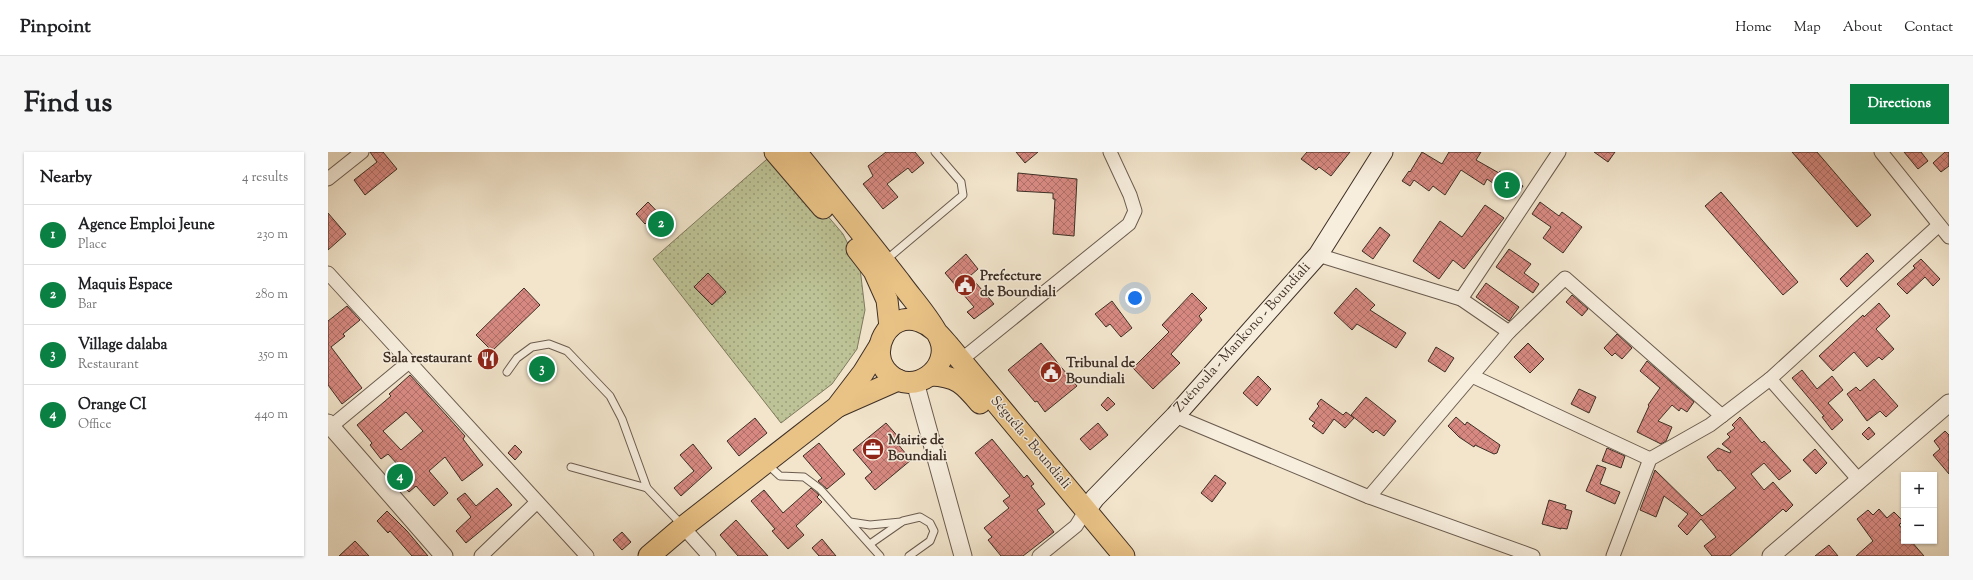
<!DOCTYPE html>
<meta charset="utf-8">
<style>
:root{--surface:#fff;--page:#f6f6f6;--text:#202124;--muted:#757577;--line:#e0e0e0;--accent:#0b8043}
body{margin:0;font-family:"Sorts Mill Goudy",serif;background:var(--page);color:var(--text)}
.controls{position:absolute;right:12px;bottom:12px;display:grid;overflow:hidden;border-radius:0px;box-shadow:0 1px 3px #0004}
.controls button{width:36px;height:36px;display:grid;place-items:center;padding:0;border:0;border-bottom:1px solid var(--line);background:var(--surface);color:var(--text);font:20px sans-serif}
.you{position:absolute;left:807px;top:146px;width:14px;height:14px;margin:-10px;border:3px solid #fff;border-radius:50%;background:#1a73e8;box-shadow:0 0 0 6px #1a73e833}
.badge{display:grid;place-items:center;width:26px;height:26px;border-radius:50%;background:var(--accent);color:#fff;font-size:13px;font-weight:700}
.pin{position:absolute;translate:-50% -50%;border:2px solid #fff;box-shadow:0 1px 4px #0006}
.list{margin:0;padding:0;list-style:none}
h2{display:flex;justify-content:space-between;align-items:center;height:52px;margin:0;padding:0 16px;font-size:17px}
h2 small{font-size:13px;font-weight:400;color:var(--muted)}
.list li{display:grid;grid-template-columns:26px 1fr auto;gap:12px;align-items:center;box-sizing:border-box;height:60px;padding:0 16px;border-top:1px solid var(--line)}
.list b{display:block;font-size:15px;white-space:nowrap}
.list p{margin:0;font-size:13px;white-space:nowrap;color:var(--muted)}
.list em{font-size:13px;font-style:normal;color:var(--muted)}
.map{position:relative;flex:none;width:1621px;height:404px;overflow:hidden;border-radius:0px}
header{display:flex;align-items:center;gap:24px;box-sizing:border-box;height:56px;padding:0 20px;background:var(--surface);border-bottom:1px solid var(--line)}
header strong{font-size:19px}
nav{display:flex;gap:22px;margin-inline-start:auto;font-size:14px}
.intro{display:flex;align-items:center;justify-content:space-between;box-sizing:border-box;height:96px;padding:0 24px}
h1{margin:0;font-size:28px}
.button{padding:10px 18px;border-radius:0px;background:var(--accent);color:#fff;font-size:14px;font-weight:700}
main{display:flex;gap:24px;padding:0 24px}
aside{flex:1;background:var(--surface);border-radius:0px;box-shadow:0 1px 3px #0004}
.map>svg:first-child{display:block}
.green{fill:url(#green-dots);stroke:#7e795e}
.building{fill:url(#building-cross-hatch);stroke:#3e2f25;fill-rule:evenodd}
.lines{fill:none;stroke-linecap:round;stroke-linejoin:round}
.service-casing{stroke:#6b5c4f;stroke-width:9}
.minor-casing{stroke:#6b5c4f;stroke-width:15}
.tertiary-casing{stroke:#6b5c4f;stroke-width:19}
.secondary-casing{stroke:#3e2f25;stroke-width:21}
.primary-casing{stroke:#3e2f25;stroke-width:23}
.service{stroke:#f7eede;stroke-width:7}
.minor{stroke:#f7eede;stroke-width:13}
.tertiary{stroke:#f7eede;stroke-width:17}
.secondary{stroke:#f7eede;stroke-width:19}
.primary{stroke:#e9c286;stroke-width:21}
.labels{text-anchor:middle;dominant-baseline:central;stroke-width:3;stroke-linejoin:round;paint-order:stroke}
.poi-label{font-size:14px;font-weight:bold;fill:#3e2f25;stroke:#f7eede;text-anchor:start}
.street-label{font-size:14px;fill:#3e2f25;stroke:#f7eede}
</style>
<header>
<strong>Pinpoint</strong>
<nav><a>Home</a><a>Map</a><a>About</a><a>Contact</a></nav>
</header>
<div class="intro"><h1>Find us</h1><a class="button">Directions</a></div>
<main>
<aside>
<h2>Nearby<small>4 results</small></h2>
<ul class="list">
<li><span class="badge">1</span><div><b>Agence Emploi Jeune</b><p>Place</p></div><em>230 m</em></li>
<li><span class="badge">2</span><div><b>Maquis Espace</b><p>Bar</p></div><em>280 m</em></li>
<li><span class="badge">3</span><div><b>Village dalaba</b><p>Restaurant</p></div><em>350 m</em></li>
<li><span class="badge">4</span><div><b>Orange CI</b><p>Office</p></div><em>440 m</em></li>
</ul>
</aside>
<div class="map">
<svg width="1621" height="404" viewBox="0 0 1621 404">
<defs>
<pattern id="green-dots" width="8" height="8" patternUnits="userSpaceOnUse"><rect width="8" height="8" fill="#bdc396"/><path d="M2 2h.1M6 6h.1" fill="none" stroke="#9b9f7a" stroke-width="1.8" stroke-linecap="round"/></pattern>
<pattern id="building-cross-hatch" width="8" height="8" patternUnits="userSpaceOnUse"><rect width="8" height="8" fill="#d78981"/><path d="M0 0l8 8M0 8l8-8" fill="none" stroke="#b07069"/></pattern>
</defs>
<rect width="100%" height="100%" fill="#f2e5cc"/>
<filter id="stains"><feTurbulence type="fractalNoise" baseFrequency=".005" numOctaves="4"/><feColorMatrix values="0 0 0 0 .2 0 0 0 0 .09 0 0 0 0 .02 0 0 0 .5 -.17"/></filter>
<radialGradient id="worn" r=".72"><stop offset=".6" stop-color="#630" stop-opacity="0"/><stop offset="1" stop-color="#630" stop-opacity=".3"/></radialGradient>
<!-- green -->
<polygon class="green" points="446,1 515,82 532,116 537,158 529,197 504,232 453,271 325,107"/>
<!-- building -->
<g class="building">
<polygon points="42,0 55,0 69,17 37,43 26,28 49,10"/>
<polygon points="558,0 587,0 596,11 584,21 580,16 559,32 570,45 555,57 535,32 545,24 540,14"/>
<polygon points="688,0 710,0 697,11"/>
<polygon points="979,0 1022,0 1003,24 991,15 988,18 973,7"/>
<polygon points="1094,0 1114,12 1121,0 1153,0 1148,8 1171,21 1172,19 1195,34 1187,46 1159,27 1156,33 1133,18 1117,43 1105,34 1101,39 1086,28 1082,34 1074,29 1081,19 1082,20"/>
<polygon points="1266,0 1287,0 1280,10"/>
<polygon points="1464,0 1489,0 1543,63 1529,75"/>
<polygon points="1576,0 1593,0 1600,9 1590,17"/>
<polygon points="1617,0 1621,0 1621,14 1613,20 1605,11"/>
<polygon points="690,21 749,27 746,84 725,82 727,47 725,47 725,41 689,39"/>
<polygon points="1393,40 1470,130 1455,143 1377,54"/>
<polygon points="320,50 342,73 334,81 321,68 317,72 308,62"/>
<polygon points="1212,50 1231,64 1234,60 1254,75 1235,101 1215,86 1223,75 1204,62"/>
<polygon points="1157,53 1176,66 1136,117 1125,108 1111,127 1085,109 1112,69 1134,85"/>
<polygon points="0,61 18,82 0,98"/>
<polygon points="1052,75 1062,83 1045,107 1034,99"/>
<polygon points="1181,97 1203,112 1196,121 1211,132 1205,141 1168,115"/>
<polygon points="1539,101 1546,109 1519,135 1512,127"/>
<polygon points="638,102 650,117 642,124 666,152 646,167 639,160 646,155 617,121"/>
<polygon points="1593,107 1612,127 1605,134 1597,125 1579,142 1569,132 1587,116 1585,114"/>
<polygon points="380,121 398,140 384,153 366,135"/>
<polygon points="1158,131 1191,155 1181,169 1148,145"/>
<polygon points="196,136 212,153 164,199 148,183"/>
<polygon points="1028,136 1047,153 1042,158 1078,181 1068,196 1029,172 1024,178 1006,161"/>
<polygon points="864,141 879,156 871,164 874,168 843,202 852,211 825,237 805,216 841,180 834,173"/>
<polygon points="1244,143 1260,157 1254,164 1238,150"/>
<polygon points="784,149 804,176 793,185 782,172 778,175 767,162"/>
<polygon points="1551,151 1562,164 1548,177 1566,197 1554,208 1551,205 1539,215 1526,200 1505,219 1491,204 1535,163 1536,165"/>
<polygon points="19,154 32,168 15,182 17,184 3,195 34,236 14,252 0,233 0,169"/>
<polygon points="1289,182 1304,196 1294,207 1287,201 1284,204 1276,196"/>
<polygon points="713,191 749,234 717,260 709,249 707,250 680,218"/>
<polygon points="1200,191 1216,207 1202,221 1186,205"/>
<polygon points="1108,195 1126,206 1117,220 1100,209"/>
<polygon points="1319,209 1366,250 1359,260 1353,256 1351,259 1344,253 1330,269 1344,275 1338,289 1333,292 1309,280 1321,254 1320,253 1332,236 1312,219"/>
<polygon points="1474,218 1489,237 1504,224 1515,238 1500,251 1515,268 1504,278 1494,265 1496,264 1464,226"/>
<path d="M82 223 137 284 135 287 155 313 134 329 117 305 101 319 120 341 106 354 88 334 81 340 65 322 72 315 60 302 53 307 42 293 44 291 29 273 63 244 61 242ZM78 260 95 279 73 298 55 279Z"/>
<polygon points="930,224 943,237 929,254 915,241"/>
<polygon points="1546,227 1570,254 1558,265 1552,259 1539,269 1519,242 1528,235 1532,239"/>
<polygon points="1251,237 1268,245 1261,261 1243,252"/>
<polygon points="780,245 787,252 779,259 773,253"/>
<polygon points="1038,245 1068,269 1056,284 1048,278 1045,281 1023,263"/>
<polygon points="993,247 1015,263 1018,260 1026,266 1017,276 1006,267 995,282 984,274 987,271 981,267 991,254 989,252"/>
<polygon points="1128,265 1137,273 1139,270 1172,293 1169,301 1166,302 1147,293 1146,295 1131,285 1120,274"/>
<polygon points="1412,265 1434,291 1436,289 1463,319 1451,328 1436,311 1423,322 1436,338 1445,330 1465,353 1458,360 1455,357 1402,404 1384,404 1376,394 1388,385 1373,367 1359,383 1350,374 1360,362 1336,344 1328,365 1312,358 1327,318 1374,364 1408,336 1392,318 1390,319 1379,305 1390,296 1402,301 1403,299 1394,292 1402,285 1399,282 1407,276 1404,273"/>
<polygon points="427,266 439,281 411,304 399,289"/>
<polygon points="558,271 573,288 569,291 583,308 547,338 537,326 544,320 525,298"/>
<polygon points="770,271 780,283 762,298 752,287"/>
<polygon points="1541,275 1547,282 1540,288 1534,282"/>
<polygon points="1617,279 1621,283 1621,322 1605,303 1612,297 1606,289"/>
<polygon points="664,287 696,326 699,323 706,332 703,334 717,352 709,358 726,380 695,404 673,404 660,388 664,385 656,376 681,356 675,349 682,344 647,301"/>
<polygon points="491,291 517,322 499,337 490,329 494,326 475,304"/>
<polygon points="365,292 384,316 353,344 346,336 366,319 352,303"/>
<polygon points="187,293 194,300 187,308 180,301"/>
<polygon points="1279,296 1297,304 1293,316 1274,309"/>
<polygon points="1487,297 1499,311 1488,322 1475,308"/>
<polygon points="1269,313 1278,316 1272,332 1292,340 1287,352 1258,339"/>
<polygon points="887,323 898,331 884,350 873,341"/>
<polygon points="169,336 184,353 138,391 128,379 143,365 129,347 137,341 148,354"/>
<polygon points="483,336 491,343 489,345 494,350 468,374 476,383 460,397 444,379 447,377 423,349 436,338 455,361"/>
<polygon points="1221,348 1238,353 1237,357 1244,359 1239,377 1233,376 1233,377 1214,372"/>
<polygon points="1551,357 1559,366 1566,360 1575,369 1571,373 1576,379 1576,389 1583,389 1596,404 1528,404 1545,389 1529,367 1540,358 1545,363"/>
<polygon points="59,359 79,379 100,404 84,404 62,379 60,381 49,369"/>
<polygon points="408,368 440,404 410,404 392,383"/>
<polygon points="294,380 303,390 294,398 285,388"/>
<polygon points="494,387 508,404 491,404 484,396"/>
<polygon points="27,389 41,404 11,404"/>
<polygon points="1501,393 1510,404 1487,404"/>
</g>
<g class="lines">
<!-- service casing -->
<g class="service-casing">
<g id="service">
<polyline points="558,108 635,43 633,30 607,0"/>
<polyline points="179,220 189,206 204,195 221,192 239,199 282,244 294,267 319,336 355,374"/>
<polyline points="439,312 452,324 476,325 492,337 552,404"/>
<polyline points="243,315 319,336"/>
<polyline points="522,370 542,373 573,370"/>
<polyline points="542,392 575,369 592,365 602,371 606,379 602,389 581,404"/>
</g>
</g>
<!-- minor casing -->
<g class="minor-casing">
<g id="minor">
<polyline points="1553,0 1621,85"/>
<polyline points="0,27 34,0"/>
<polyline points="990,103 1133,147 1231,0"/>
<polyline points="0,121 259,404"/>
<polyline points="1133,147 1181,180"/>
<polyline points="633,208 801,72 807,59 802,43 782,0"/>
<polyline points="1144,224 1322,307"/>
<polyline points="1442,227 1531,328"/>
<polyline points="847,264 1041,345 1205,404"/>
<polyline points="0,277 81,210"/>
<polyline points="1041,345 1181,180 1237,126 1394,264"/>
<polyline points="355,375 381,404"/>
<polyline points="153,404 209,350"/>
<polyline points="711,404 748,374 758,358"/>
<polyline points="1285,404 1322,307 1382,273 1442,227 1611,73"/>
</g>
</g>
<!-- tertiary casing -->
<g class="tertiary-casing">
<g id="tertiary">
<polyline points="587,230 635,404"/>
<polyline points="0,271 116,404"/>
<polyline points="1443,404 1621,251"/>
</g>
</g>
<!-- secondary casing -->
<g class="secondary-casing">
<polyline id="secondary" points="758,358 767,346 847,264 990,103 1055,0"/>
</g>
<!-- primary casing -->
<g class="primary-casing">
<g id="primary">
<polyline points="447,0 495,56"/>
<path d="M468 0C503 43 538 86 572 130 584 147 604 168 612 187 624 217 585 245 561 222 538 201 560 158 591 169 604 173 613 185 621 194L796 404"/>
<polyline points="529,97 546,119 559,148 562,175"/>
<path d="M603 223C629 224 636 232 652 251"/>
<polyline points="511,254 570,228"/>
<polyline points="321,404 355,375 509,255 535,221 551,195"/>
</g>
</g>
<!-- service -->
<use href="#service" class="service"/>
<!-- minor -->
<use href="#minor" class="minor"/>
<!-- tertiary -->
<use href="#tertiary" class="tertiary"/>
<!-- secondary -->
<use href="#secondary" class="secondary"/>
<!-- primary -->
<use href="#primary" class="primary"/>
</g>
<!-- icons -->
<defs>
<g id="civic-disc" transform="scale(1.15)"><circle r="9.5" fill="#8f2418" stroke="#f7eede"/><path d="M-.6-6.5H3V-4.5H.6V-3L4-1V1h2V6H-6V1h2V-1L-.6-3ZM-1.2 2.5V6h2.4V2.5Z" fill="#fff"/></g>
<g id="restaurant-disc" transform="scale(1.15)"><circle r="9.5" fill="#8f2418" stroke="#f7eede"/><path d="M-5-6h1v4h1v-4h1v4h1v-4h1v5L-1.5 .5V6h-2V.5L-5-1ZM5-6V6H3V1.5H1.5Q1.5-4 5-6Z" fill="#fff"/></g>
<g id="office-disc" transform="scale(1.15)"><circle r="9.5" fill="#8f2418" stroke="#f7eede"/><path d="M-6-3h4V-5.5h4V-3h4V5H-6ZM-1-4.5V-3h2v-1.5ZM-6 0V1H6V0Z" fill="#fff"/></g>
</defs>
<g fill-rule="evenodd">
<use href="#civic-disc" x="637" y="133"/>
<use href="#restaurant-disc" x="160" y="207"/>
<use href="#civic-disc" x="723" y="220"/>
<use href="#office-disc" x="545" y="297"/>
</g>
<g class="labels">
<!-- poi labels -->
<g class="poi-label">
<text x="652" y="125">Prefecture<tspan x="652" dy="16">de Boundiali</tspan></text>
<text x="144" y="207" text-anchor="end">Sala restaurant</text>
<text x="738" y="212">Tribunal de<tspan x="738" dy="16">Boundiali</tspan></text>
<text x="560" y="289">Mairie de<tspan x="560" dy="16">Boundiali</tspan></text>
</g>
<!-- street labels -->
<g class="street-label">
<text transform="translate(915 186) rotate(-48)">Zuénoula - Mankono - Boundiali</text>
<text transform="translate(702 291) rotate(50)">Séguéla - Boundiali</text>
</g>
</g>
<rect width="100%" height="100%" filter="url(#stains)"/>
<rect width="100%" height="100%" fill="url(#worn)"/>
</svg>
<div class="controls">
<button>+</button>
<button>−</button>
</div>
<div class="you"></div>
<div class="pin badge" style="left:1179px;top:33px">1</div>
<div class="pin badge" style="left:333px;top:72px">2</div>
<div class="pin badge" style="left:214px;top:217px">3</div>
<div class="pin badge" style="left:72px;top:325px">4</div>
</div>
</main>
